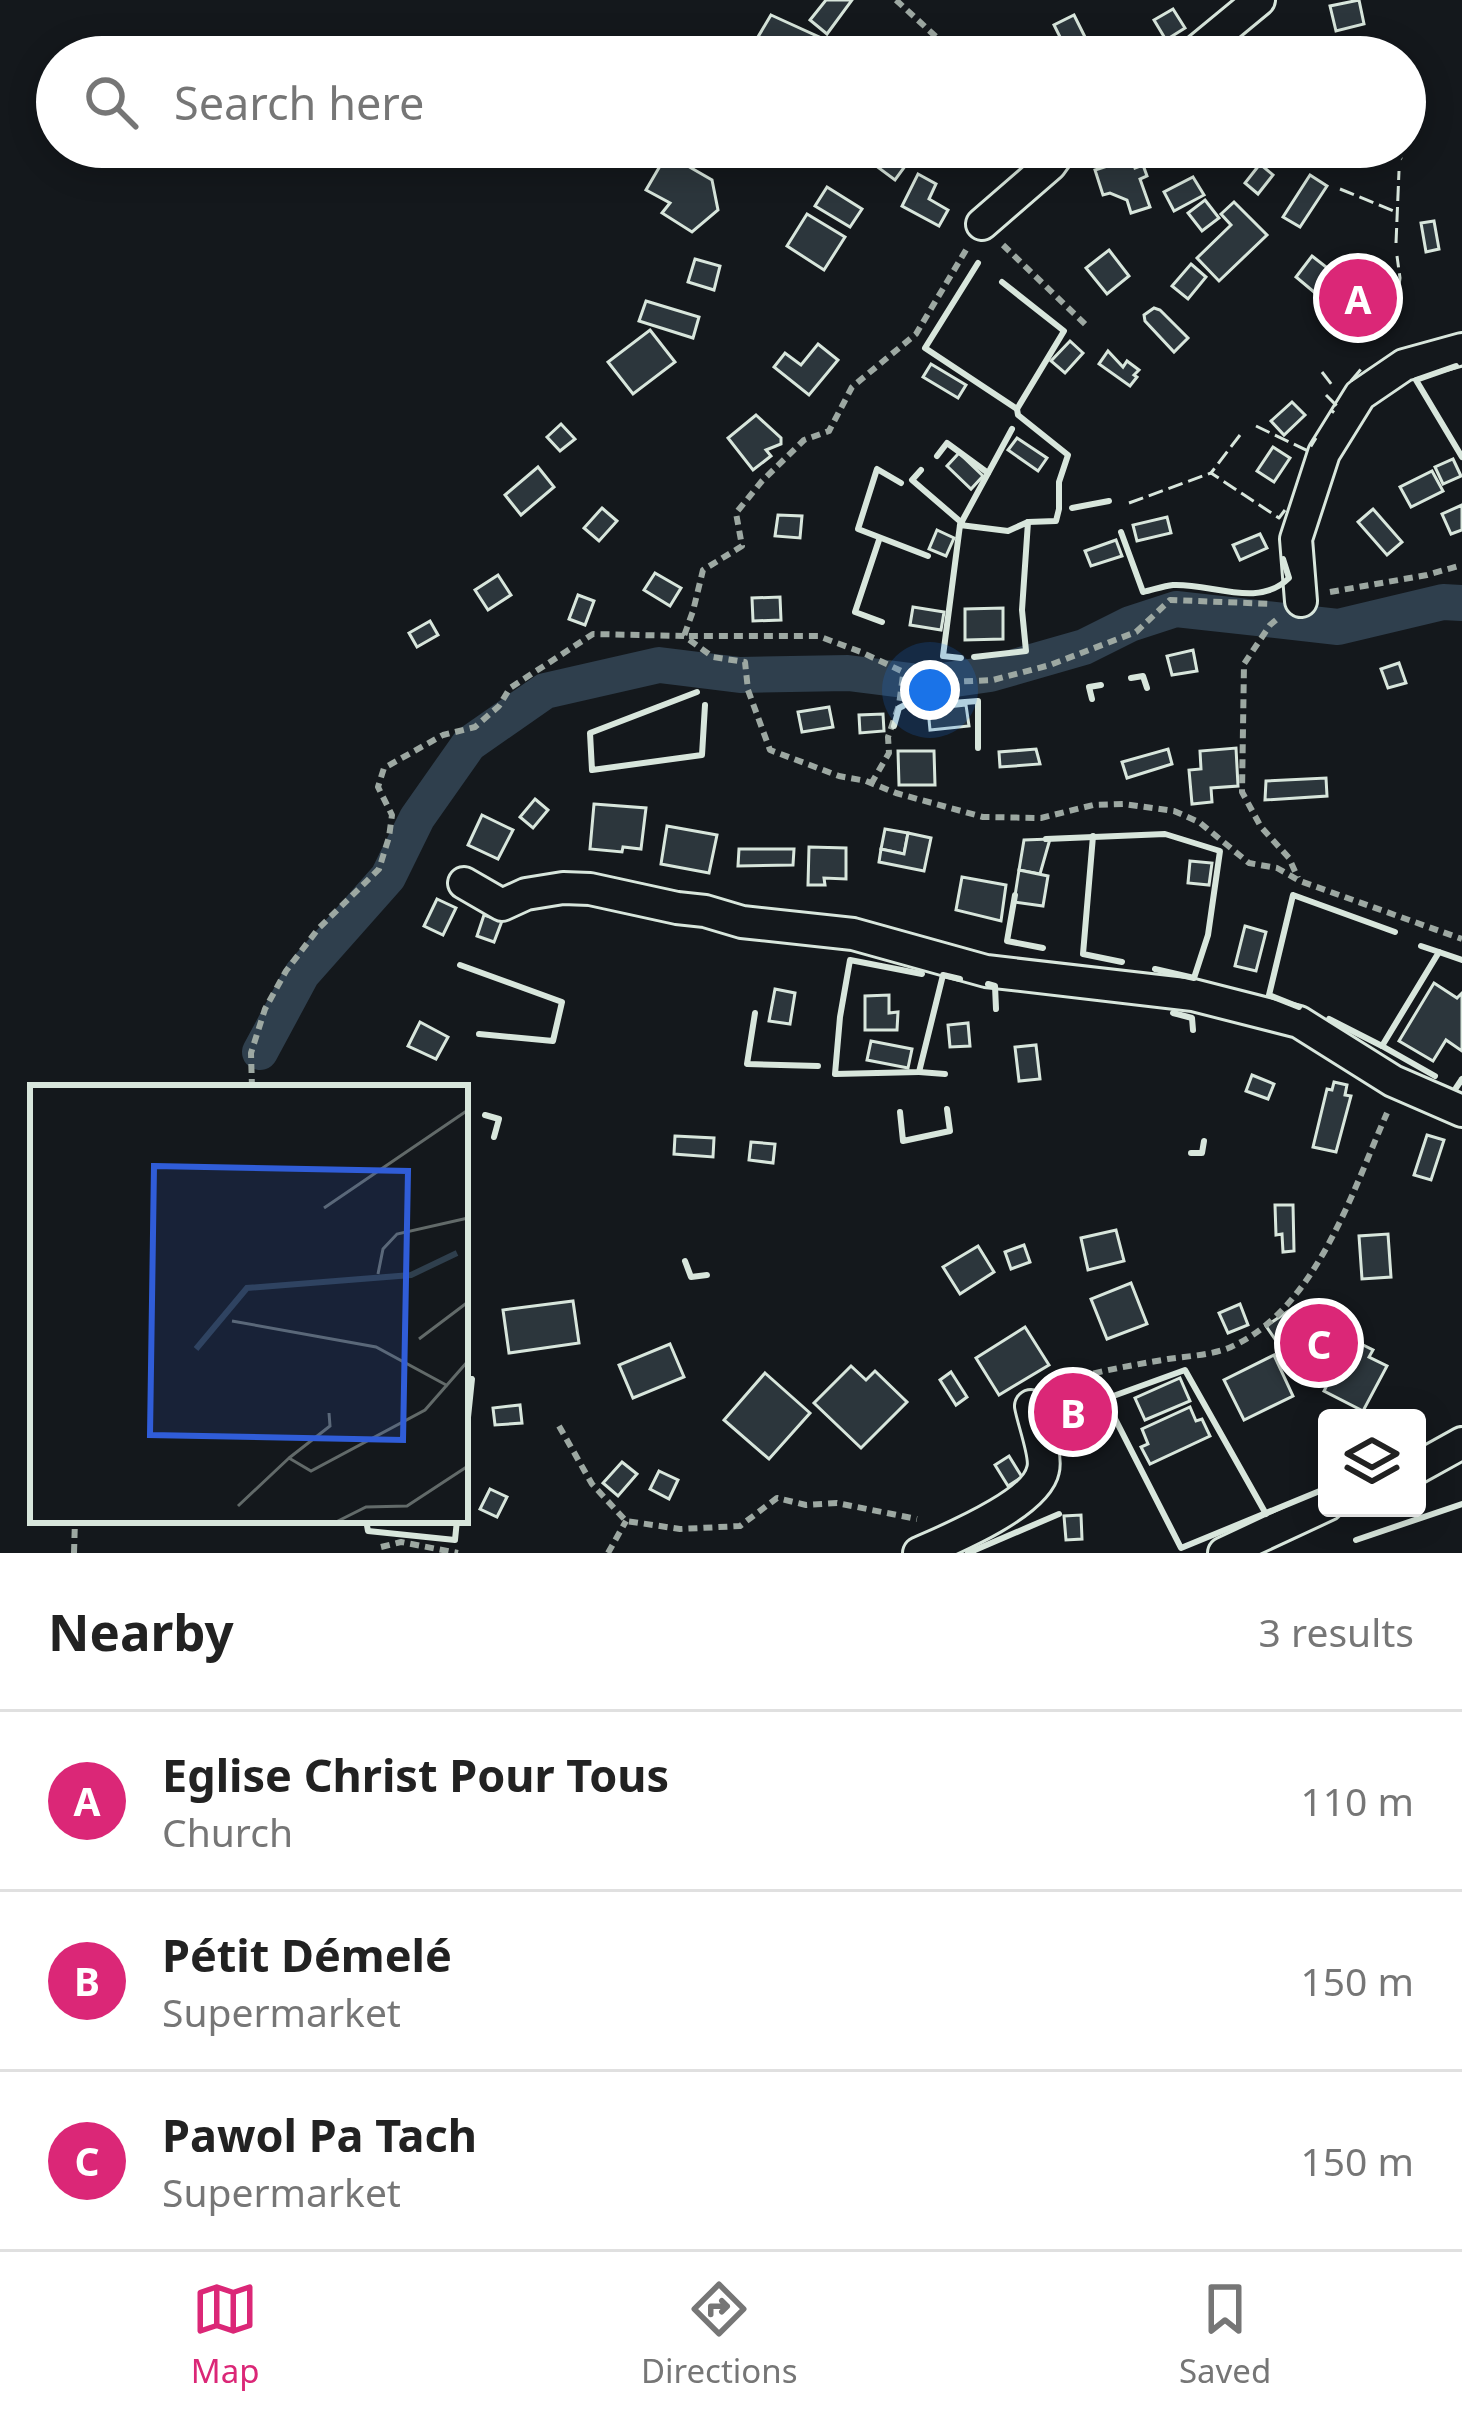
<!DOCTYPE html>
<meta charset="utf-8">
<style>
:root{--surface:#fff;--page:#f2f2f2;--text:#222;--muted:#767676;--line:#e0e0e0;--accent:#db2777}
body{margin:0;font-family:"Noto Sans",sans-serif;background:var(--page);color:var(--text)}
.controls{position:absolute;right:36px;bottom:36px;display:grid;overflow:hidden;border-radius:12px;box-shadow:0 6px 30px #0003}
.controls button{width:108px;height:108px;display:grid;place-items:center;padding:0;border:0;border-bottom:3px solid var(--line);background:var(--surface);color:var(--text);font:60px sans-serif}
.you{position:absolute;left:930px;top:690px;width:42px;height:42px;margin:-30px;border:9px solid #fff;border-radius:50%;background:#1a73e8;box-shadow:0 0 0 18px #1a73e833}
.badge{display:grid;place-items:center;width:78px;height:78px;border-radius:50%;background:var(--accent);color:#fff;font-size:39px;font-weight:700}
.pin{position:absolute;translate:-50% -50%;border:6px solid #fff;box-shadow:0 3px 12px #0006}
.list{margin:0;padding:0;list-style:none}
h2{display:flex;justify-content:space-between;align-items:center;height:156px;margin:0;padding:0 48px;font-size:51px}
h2 small{font-size:39px;font-weight:400;color:var(--muted)}
.list li{display:grid;grid-template-columns:78px 1fr auto;gap:36px;align-items:center;box-sizing:border-box;height:180px;padding:0 48px;border-top:3px solid var(--line)}
.list b{display:block;font-size:45px;white-space:nowrap}
.list p{margin:0;font-size:39px;white-space:nowrap;color:var(--muted)}
.list em{font-size:39px;font-style:normal;color:var(--muted)}
.icon{flex:none;width:66px;height:66px;fill:none;stroke:currentColor;stroke-width:2;stroke-linecap:round;stroke-linejoin:round}
.map{position:relative;flex:none;width:1462px;height:1553px;overflow:hidden}
.search{position:absolute;background:var(--surface);box-shadow:0 6px 30px #0003;left:36px;right:36px;top:36px;height:132px;display:flex;align-items:center;gap:30px;box-sizing:border-box;padding:0 42px;border-radius:66px;color:var(--muted);font-size:45px}
.sheet{height:696px;background:var(--surface)}
nav{display:flex;justify-content:space-around;align-items:center;box-sizing:border-box;height:168px;border-top:3px solid var(--line);background:var(--surface);font-size:33px;color:var(--muted)}
nav a{display:grid;justify-items:center;gap:6px}
nav .on{color:var(--accent)}
.map>svg:first-child{display:block}
.lines{fill:none;stroke-linecap:round;stroke-linejoin:round}
.canal{stroke:#2f3f4d;stroke-width:36}
.building{fill:#2c363c;stroke:#d8e6dc;stroke-width:3}
.street-casing{stroke:#d8e6dc;stroke-width:36}
.path{stroke:#9da8a2;stroke-width:6;stroke-dasharray:9 6;stroke-linecap:butt}
.street{stroke:#14181c;stroke-width:30}
.fence{stroke:#d8e6dc;stroke-width:3;stroke-dasharray:15 6;stroke-linecap:butt}
.wall{stroke:#d8e6dc;stroke-width:6}
.inset-river{fill:none;stroke:#2f3f4d;stroke-width:6}
.inset-road{fill:none;stroke:#626a69;stroke-width:3}
.view{fill:#305dd8;fill-opacity:0.15;stroke:#305dd8;stroke-width:6}
.inset-edge{fill:none;stroke:#d8e6dc;stroke-width:6}
</style>
<div class="map">
<svg width="1462" height="1553" viewBox="0 0 1462 1553">
<rect width="100%" height="100%" fill="#14181c"/>
<g class="lines">
<!-- canal -->
<polyline class="canal" points="260,1052 302,974 388,877 417,818 469,744 545,691 659,665 740,675 848,673 927,683 990,674 1084,647 1130,624 1176,609 1338,627 1443,602 1462,603"/>
</g>
<!-- building -->
<g class="building">
<polygon points="826,0 852,0 827,34 810,20"/>
<polygon points="1359,0 1364,24 1336,31 1330,6"/>
<polygon points="1173,9 1185,28 1166,40 1154,20"/>
<polygon points="771,15 830,42 821,57 746,57"/>
<polygon points="1074,15 1093,53 1084,57 1070,57 1054,25"/>
<polygon points="865,147 919,147 895,180 860,154"/>
<polygon points="667,154 712,180 718,210 692,232 662,213 670,203 646,190"/>
<polygon points="1132,158 1135,168 1143,165 1147,176 1140,179 1150,207 1131,213 1127,200 1110,193 1103,195 1095,170"/>
<polygon points="1260,164 1273,175 1258,194 1245,183"/>
<polygon points="918,174 936,184 929,199 948,210 939,226 902,206"/>
<polygon points="1310,175 1327,186 1300,227 1283,217"/>
<polygon points="1193,177 1204,195 1174,211 1164,192"/>
<polygon points="827,187 862,209 850,227 815,206"/>
<polygon points="1205,200 1219,218 1202,231 1188,213"/>
<polygon points="1234,202 1267,235 1219,281 1197,258 1231,225 1221,214"/>
<polygon points="807,214 845,237 824,270 787,246"/>
<polygon points="1434,221 1439,249 1426,252 1421,223"/>
<polygon points="1109,250 1129,276 1107,294 1086,268"/>
<polygon points="1312,256 1330,270 1314,292 1296,277"/>
<polygon points="695,259 720,266 714,290 688,282"/>
<polygon points="1191,264 1206,277 1188,299 1172,286"/>
<polygon points="1364,276 1383,285 1364,333 1340,321"/>
<polygon points="646,301 699,317 693,338 639,321"/>
<polygon points="1154,308 1160,310 1188,338 1174,352 1145,321 1144,315"/>
<polygon points="650,330 675,362 633,394 608,362"/>
<polygon points="1070,341 1083,353 1065,373 1051,361"/>
<polygon points="818,344 838,360 809,395 774,367 785,353 801,365"/>
<polygon points="1108,351 1123,367 1127,361 1139,370 1134,375 1137,377 1130,386 1099,364"/>
<polygon points="931,364 966,385 958,398 923,377"/>
<polygon points="1292,402 1305,415 1284,435 1271,421"/>
<polygon points="756,415 781,438 781,444 766,450 771,456 753,470 728,438"/>
<polygon points="561,424 575,439 560,451 547,437"/>
<polygon points="1017,438 1047,458 1038,471 1008,450"/>
<polygon points="1273,447 1290,458 1274,482 1257,471"/>
<polygon points="959,453 983,476 971,489 947,466"/>
<polygon points="1453,459 1461,476 1443,484 1435,467"/>
<polygon points="538,467 554,487 521,515 505,495"/>
<polygon points="1432,471 1443,491 1411,507 1400,487"/>
<polygon points="1462,505 1462,530 1451,534 1442,514"/>
<polygon points="602,508 617,521 599,541 584,528"/>
<polygon points="1373,509 1402,542 1387,555 1358,522"/>
<polygon points="778,515 802,516 800,538 775,536"/>
<polygon points="1167,517 1171,533 1137,541 1133,525"/>
<polygon points="937,530 954,538 946,556 929,549"/>
<polygon points="1260,534 1267,548 1240,560 1233,545"/>
<polygon points="1116,540 1122,556 1091,566 1085,551"/>
<polygon points="655,573 681,588 670,606 644,590"/>
<polygon points="498,575 511,595 488,610 475,590"/>
<polygon points="578,595 594,601 585,625 569,619"/>
<polygon points="780,597 781,620 753,621 752,598"/>
<polygon points="913,607 944,612 941,630 910,625"/>
<polygon points="1003,608 1003,639 965,640 965,609"/>
<polygon points="430,621 438,635 417,647 409,633"/>
<polygon points="1193,650 1197,671 1172,675 1167,656"/>
<polygon points="1399,663 1406,683 1388,688 1381,669"/>
<polygon points="966,705 969,726 930,730 928,709"/>
<polygon points="829,707 833,727 802,732 798,712"/>
<polygon points="883,714 884,731 860,733 859,715"/>
<polygon points="1236,748 1238,786 1211,788 1212,802 1192,804 1189,770 1201,769 1200,751"/>
<polygon points="1036,749 1040,764 1000,767 999,752"/>
<polygon points="1168,749 1172,764 1127,778 1122,762"/>
<polygon points="898,751 934,751 935,785 899,785"/>
<polygon points="1326,778 1327,796 1265,800 1266,781"/>
<polygon points="535,799 548,810 533,828 520,817"/>
<polygon points="594,804 646,808 641,849 623,847 622,852 590,849"/>
<polygon points="482,815 513,830 498,859 468,845"/>
<polygon points="667,826 717,835 709,873 661,864"/>
<polygon points="885,829 908,833 904,854 881,849"/>
<polygon points="908,833 931,838 924,871 879,862 881,849 904,854"/>
<polygon points="1050,839 1040,874 1019,870 1024,840"/>
<polygon points="809,847 846,848 846,879 824,878 825,885 808,885"/>
<polygon points="739,849 794,849 793,865 738,866"/>
<polygon points="1190,861 1212,863 1209,885 1188,883"/>
<polygon points="1019,870 1048,876 1043,906 1014,902"/>
<polygon points="962,877 1006,885 1001,921 956,910"/>
<polygon points="437,899 456,908 443,935 424,926"/>
<polygon points="484,915 502,921 494,942 477,936"/>
<polygon points="1245,926 1266,932 1256,971 1235,966"/>
<polygon points="1434,983 1457,998 1462,993 1462,1051 1446,1040 1433,1061 1399,1041"/>
<polygon points="775,989 795,993 790,1024 769,1021"/>
<polygon points="889,995 889,1013 898,1012 897,1030 865,1030 865,996"/>
<polygon points="420,1022 448,1037 436,1059 408,1046"/>
<polygon points="968,1023 970,1046 950,1047 948,1025"/>
<polygon points="871,1041 912,1049 908,1068 867,1060"/>
<polygon points="1036,1045 1040,1079 1019,1081 1015,1047"/>
<polygon points="1252,1075 1274,1084 1268,1099 1246,1091"/>
<polygon points="1334,1082 1347,1085 1345,1095 1351,1096 1336,1152 1313,1147 1327,1089 1332,1090"/>
<polygon points="1427,1135 1444,1140 1431,1180 1414,1175"/>
<polygon points="675,1136 714,1138 713,1157 674,1154"/>
<polygon points="751,1142 775,1144 773,1163 749,1160"/>
<polygon points="1275,1205 1293,1205 1294,1251 1283,1252 1282,1234 1276,1235"/>
<polygon points="1116,1230 1124,1261 1088,1270 1081,1238"/>
<polygon points="1388,1234 1391,1277 1362,1279 1359,1236"/>
<polygon points="1024,1245 1030,1262 1011,1269 1005,1252"/>
<polygon points="978,1246 994,1272 960,1294 943,1267"/>
<polygon points="1131,1283 1147,1324 1107,1339 1091,1299"/>
<polygon points="573,1301 579,1343 509,1353 503,1310"/>
<polygon points="1240,1304 1248,1325 1228,1333 1219,1313"/>
<polygon points="1293,1308 1310,1333 1283,1351 1266,1326"/>
<polygon points="1326,1320 1341,1334 1314,1366 1297,1353"/>
<polygon points="1025,1327 1049,1365 999,1395 976,1358"/>
<polygon points="1351,1339 1373,1350 1369,1357 1387,1366 1363,1411 1324,1391"/>
<polygon points="670,1344 684,1377 633,1398 619,1365"/>
<polygon points="1274,1355 1293,1396 1244,1420 1224,1380"/>
<polygon points="851,1366 866,1380 875,1371 907,1402 861,1448 814,1403"/>
<polygon points="951,1372 967,1397 956,1405 940,1380"/>
<polygon points="765,1373 810,1413 769,1459 724,1420"/>
<polygon points="1180,1378 1190,1401 1145,1420 1135,1398"/>
<polygon points="1078,1395 1085,1427 1066,1432 1059,1399"/>
<polygon points="520,1405 522,1423 495,1425 493,1408"/>
<polygon points="1190,1407 1196,1421 1202,1419 1210,1436 1150,1464 1141,1447 1148,1444 1142,1429"/>
<polygon points="1009,1456 1022,1477 1008,1486 995,1465"/>
<polygon points="622,1462 637,1474 618,1496 603,1483"/>
<polygon points="659,1471 678,1480 669,1499 650,1489"/>
<polygon points="490,1489 507,1497 497,1517 480,1509"/>
<polygon points="1081,1515 1082,1539 1066,1540 1064,1516"/>
</g>
<g class="lines">
<!-- street casing -->
<g class="street-casing">
<g id="street">
<polyline points="1190,57 1259,0"/>
<polyline points="982,224 1050,165 1063,147"/>
<polyline points="1301,601 1296,539 1324,453 1360,395 1404,365 1462,349"/>
<polyline points="464,883 502,905 526,894 563,888 590,889 677,908 705,911 742,922 853,934 986,971 1193,995 1299,1022 1393,1081 1462,1111"/>
<polyline points="1417,1468 1462,1443"/>
<path d="M919 1553C949 1540 1036 1504 1043 1470 1047 1456 1034 1422 1031 1406"/>
<polyline points="1224,1553 1327,1505"/>
</g>
</g>
<!-- path -->
<g class="path">
<polyline points="896,0 958,57"/>
<polyline points="1003,245 1088,327"/>
<polyline points="966,250 916,334 852,387 829,431 804,440 762,481 736,513 742,546 703,570 693,611 684,636 818,636 861,652 927,683 993,680 1050,665 1136,632 1170,600 1273,604"/>
<polyline points="1330,592 1427,575 1462,565"/>
<polyline points="1276,620 1270,625 1244,664 1242,792 1261,827 1289,858 1298,878"/>
<polyline points="871,784 889,753 888,737 899,705 903,675"/>
<polyline points="252,1088 251,1053 265,1009 286,971 318,929 379,869 389,837 392,815 378,787 384,768 443,735 475,727 499,706 510,688 593,634 684,636 713,657 745,662 748,690 770,750 839,776 866,781 896,793 983,817 1041,818 1093,805 1124,804 1174,811 1199,822 1249,863 1277,868 1300,881 1462,939"/>
<path d="M1050 1385C1089 1373 1127 1366 1168 1359 1188 1356 1213 1355 1231 1347 1316 1309 1352 1192 1387 1113"/>
<polyline points="559,1426 592,1484 626,1521 680,1529 740,1526 777,1498 806,1505 837,1503 917,1519"/>
<polyline points="381,1547 401,1542 458,1553"/>
<polyline points="74,1553 75,1520"/>
<polyline points="608,1553 626,1521"/>
</g>
<!-- street -->
<use href="#street" class="street"/>
<!-- fence -->
<g class="fence">
<polyline points="1384,147 1402,159"/>
<polyline points="1310,158 1318,147"/>
<polyline points="1340,189 1396,212"/>
<polyline points="1396,243 1399,171"/>
<polyline points="1396,309 1400,278 1397,256"/>
<polyline points="1322,372 1332,385"/>
<polyline points="1351,381 1362,368"/>
<polyline points="1326,395 1337,406 1332,413"/>
<polyline points="1256,426 1308,451 1316,438"/>
<polyline points="1240,435 1211,473 1279,518 1285,510"/>
<polyline points="1129,503 1211,473"/>
</g>
<!-- wall -->
<g class="wall">
<polyline points="978,263 925,348 1017,409 1064,331 1002,282"/>
<polyline points="1456,366 1416,380 1462,457"/>
<polyline points="1017,409 1018,415 1068,455 1059,482 1059,509 1056,521 1028,522"/>
<polyline points="937,456 947,443 988,473"/>
<polyline points="921,470 912,480 962,523"/>
<polyline points="901,483 877,469 858,529 928,556"/>
<polyline points="1072,508 1109,501"/>
<polyline points="960,525 1012,429"/>
<path d="M1121 532 1143 592C1153 590 1163 586 1173 585 1211 583 1258 609 1289 578L1283 559"/>
<polyline points="879,540 855,612 882,622"/>
<polyline points="961,658 943,656 960,525 1008,531 1028,522 1022,610 1026,651 974,657"/>
<polyline points="1131,678 1143,676 1147,688"/>
<polyline points="697,692 590,733 592,770 702,755 705,705"/>
<polyline points="1092,699 1089,687 1101,685"/>
<polyline points="913,706 978,701 978,748"/>
<polyline points="894,726 899,708 903,706"/>
<polyline points="1093,836 1083,954 1122,962"/>
<polyline points="1046,839 1165,834 1220,851 1208,935 1194,978 1155,969"/>
<polyline points="1015,895 1007,941 1043,948"/>
<polyline points="1439,952 1462,960"/>
<polyline points="460,965 562,1002 553,1041 479,1034"/>
<polyline points="922,974 850,960 840,1017 835,1074 919,1072 943,975 960,979"/>
<polyline points="988,984 995,986 996,1009"/>
<polyline points="1299,1007 1269,995 1293,895 1395,932"/>
<polyline points="755,1013 747,1064 818,1066"/>
<polyline points="1173,1013 1192,1018 1193,1030"/>
<polyline points="1329,1019 1382,1046 1439,952 1421,946"/>
<polyline points="1382,1046 1435,1076"/>
<polyline points="919,1072 945,1074"/>
<polyline points="1456,1088 1462,1079"/>
<polyline points="900,1112 903,1141 950,1131 947,1109"/>
<polyline points="485,1115 499,1119 494,1137"/>
<polyline points="1191,1153 1202,1153 1204,1141"/>
<polyline points="685,1261 691,1277 707,1275"/>
<polyline points="465,1381 472,1379 465,1446"/>
<polyline points="1266,1514 1185,1370 1105,1399 1181,1548 1327,1488"/>
<polyline points="366,1520 368,1531 455,1540 457,1520"/>
<polyline points="1356,1540 1462,1504"/>
<polyline points="968,1553 1059,1514"/>
</g>
</g>
<!-- overview -->
<g transform="translate(30 1085)">
<rect width="438" height="438" fill="#14181c"/>
<path class="inset-river" d="M166 264 217 203 381 190 427 168"/>
<path class="inset-road" d="M294 123 438 25M348 189 353 164 367 149 438 133M202 236 346 262 418 301M389 254 438 217M259 373 300 341 299 328M208 421 259 373 281 386 395 325 438 276M306 437 336 422 377 421 438 381"/>
<path class="view" d="M124 81 378 86 373 355 120 350Z"/>
<rect width="438" height="438" class="inset-edge"/>
</g>
</svg>
<div class="controls">
<button><svg class="icon" aria-label="layers" viewBox="0 0 24 24"><path d="M12 4l9 5-9 5-9-5zM3 14l9 5 9-5"/></svg></button>
</div>
<div class="you"></div>
<div class="pin badge" style="left:1358px;top:298px">A</div>
<div class="pin badge" style="left:1073px;top:1412px">B</div>
<div class="pin badge" style="left:1319px;top:1343px">C</div>
<div class="search"><svg class="icon" aria-label="search" viewBox="0 0 24 24"><circle cx="10" cy="10" r="6"/><path d="M15 15l6 6"/></svg>Search here</div>
</div>
<section class="sheet">
<h2>Nearby<small>3 results</small></h2>
<ul class="list">
<li><span class="badge">A</span><div><b>Eglise Christ Pour Tous</b><p>Church</p></div><em>110 m</em></li>
<li><span class="badge">B</span><div><b>Pétit Démelé</b><p>Supermarket</p></div><em>150 m</em></li>
<li><span class="badge">C</span><div><b>Pawol Pa Tach</b><p>Supermarket</p></div><em>150 m</em></li>
</ul>
</section>
<nav>
<a class="on"><svg class="icon" aria-label="map" viewBox="0 0 24 24"><path d="M3 6l6-2 6 2 6-2v14l-6 2-6-2-6 2zM9 4v14M15 6v14"/></svg>Map</a>
<a><svg class="icon" aria-label="directions" viewBox="0 0 24 24"><path d="M12 3l9 9-9 9-9-9zM9 14v-3h6M13 9l2 2-2 2"/></svg>Directions</a>
<a><svg class="icon" aria-label="saved" viewBox="0 0 24 24"><path d="M7 4h10v16l-5-4-5 4z"/></svg>Saved</a>
</nav>
